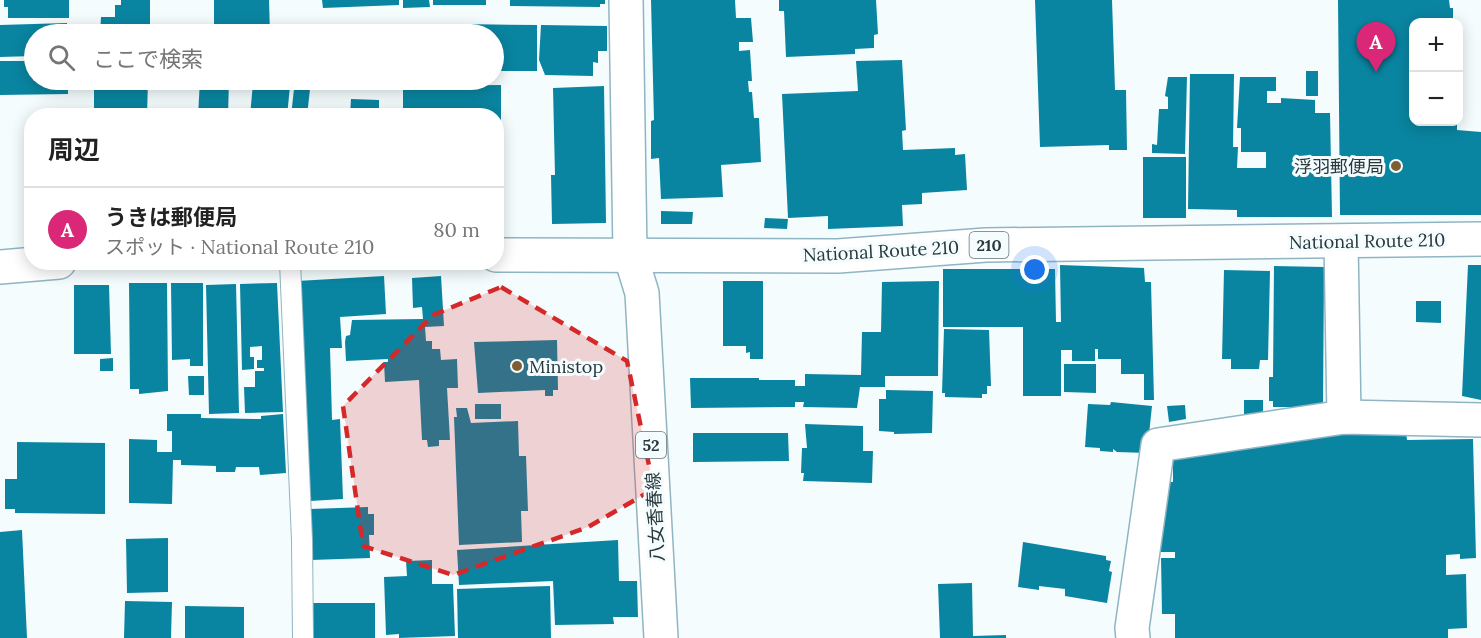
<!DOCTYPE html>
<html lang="ja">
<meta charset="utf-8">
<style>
:root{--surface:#fff;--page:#f2f2f2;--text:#222;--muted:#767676;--line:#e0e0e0;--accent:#db2777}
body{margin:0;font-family:Lora,"Noto Sans JP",serif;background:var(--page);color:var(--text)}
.controls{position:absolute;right:18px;top:18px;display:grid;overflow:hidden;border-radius:12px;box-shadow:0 3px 15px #0003}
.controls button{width:54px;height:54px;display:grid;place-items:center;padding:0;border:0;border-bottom:2px solid var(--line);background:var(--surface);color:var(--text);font:30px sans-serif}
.you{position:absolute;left:1035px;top:270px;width:21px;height:21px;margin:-15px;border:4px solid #fff;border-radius:50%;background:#1a73e8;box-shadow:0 0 0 9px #1a73e833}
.badge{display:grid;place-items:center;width:39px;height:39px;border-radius:50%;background:var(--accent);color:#fff;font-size:20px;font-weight:700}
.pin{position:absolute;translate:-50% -50px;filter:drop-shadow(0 2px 3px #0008)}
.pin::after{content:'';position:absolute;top:32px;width:21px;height:18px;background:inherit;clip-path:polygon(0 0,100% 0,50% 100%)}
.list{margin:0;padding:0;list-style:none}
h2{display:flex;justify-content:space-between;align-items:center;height:78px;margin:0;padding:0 24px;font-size:26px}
h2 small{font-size:20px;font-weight:400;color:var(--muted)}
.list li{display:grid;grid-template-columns:39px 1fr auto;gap:18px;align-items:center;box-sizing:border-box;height:84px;padding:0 24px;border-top:2px solid var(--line)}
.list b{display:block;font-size:22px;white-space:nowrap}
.list p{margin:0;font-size:20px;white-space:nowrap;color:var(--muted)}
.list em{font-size:20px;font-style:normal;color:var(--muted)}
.icon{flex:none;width:33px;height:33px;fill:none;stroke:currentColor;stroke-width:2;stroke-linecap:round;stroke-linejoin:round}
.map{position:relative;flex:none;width:1481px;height:638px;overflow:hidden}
.search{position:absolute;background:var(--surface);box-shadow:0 3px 15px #0003;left:24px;top:24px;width:480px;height:66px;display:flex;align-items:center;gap:15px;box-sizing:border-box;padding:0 21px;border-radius:33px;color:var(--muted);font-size:22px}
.panel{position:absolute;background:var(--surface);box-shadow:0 3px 15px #0003;left:24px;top:108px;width:480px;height:162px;border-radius:24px}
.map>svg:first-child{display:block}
.building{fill:#0a85a1}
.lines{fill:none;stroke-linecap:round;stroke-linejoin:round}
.lane-casing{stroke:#90b5c2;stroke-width:22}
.street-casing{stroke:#90b5c2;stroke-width:36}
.secondary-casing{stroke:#90b5c2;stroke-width:36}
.primary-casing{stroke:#90b5c2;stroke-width:36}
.highway-casing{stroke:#90b5c2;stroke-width:36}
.lane{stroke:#fff;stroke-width:20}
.street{stroke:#fff;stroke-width:33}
.secondary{stroke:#fff;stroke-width:33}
.primary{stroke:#fff;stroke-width:33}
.highway{stroke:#fff;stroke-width:33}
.marked{fill:#d62828;fill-opacity:0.2;stroke:#d62828;stroke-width:4.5;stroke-dasharray:12 8;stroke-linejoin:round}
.poi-dot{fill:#7d5f33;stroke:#f4fcfe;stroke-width:2}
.labels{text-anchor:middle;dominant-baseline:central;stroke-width:6;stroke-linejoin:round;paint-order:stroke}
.shield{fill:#f4fcfe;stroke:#657377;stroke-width:1.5}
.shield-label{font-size:16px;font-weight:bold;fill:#28383d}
.poi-label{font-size:18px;fill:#28383d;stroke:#f4fcfe;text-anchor:end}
.street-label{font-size:18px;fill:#28383d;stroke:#f4fcfe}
</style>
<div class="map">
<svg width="1481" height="638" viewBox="0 0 1481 638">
<rect width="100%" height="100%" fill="#f4fcfe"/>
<!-- building -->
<g class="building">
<polygon points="4,0 69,0 69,18 8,18 8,7 4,7"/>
<polygon points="121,0 150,0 150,34 100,34 101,17 115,17 115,5 121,5"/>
<polygon points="214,0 269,0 270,34 214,34"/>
<polygon points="322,0 399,0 399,5 323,8"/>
<polygon points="403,0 429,0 430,7 403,8"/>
<rect x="433" y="0" width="53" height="5"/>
<polygon points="510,0 605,0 605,4 600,4 600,7 510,6"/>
<polygon points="651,0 735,0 736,18 751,18 753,42 739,42 739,51 750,50 752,81 748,81 749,92 752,92 754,118 759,118 761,162 721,165 723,197 661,199 659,158 651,159 651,121 654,120"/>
<polygon points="779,0 876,0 878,34 874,35 874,48 855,49 855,54 786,57 784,11 779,11"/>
<polygon points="1035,0 1112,0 1115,90 1126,90 1127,150 1109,150 1109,145 1040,147"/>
<polygon points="1338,0 1449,0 1450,8 1453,8 1453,22 1414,22 1414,122 1457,122 1457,130 1481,132 1481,215 1340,215"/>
<polygon points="67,23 67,34 34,34 34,56 0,57 0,25"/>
<rect x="300" y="24" width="60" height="10"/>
<polygon points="459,24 537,25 537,71 494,71 494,34 458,34"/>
<polygon points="541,25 607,26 607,51 598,51 598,63 593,62 593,76 545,75 539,60"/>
<rect x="428" y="26" width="27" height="8"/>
<polygon points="902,60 906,130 902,131 903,150 955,148 955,155 965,154 967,190 922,193 922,204 902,205 903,226 828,229 828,216 788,218 782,94 858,91 856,61"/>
<polygon points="0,61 34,61 34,80 68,80 68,94 0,95"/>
<rect x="1306" y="71" width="12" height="25"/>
<polygon points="1190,74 1234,74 1233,147 1238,147 1237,168 1266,168 1266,152 1241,152 1241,128 1237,128 1240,77 1276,77 1276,91 1267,91 1267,103 1281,103 1281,98 1315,100 1315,113 1330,113 1332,217 1237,217 1237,210 1188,209"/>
<polygon points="1168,77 1187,77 1185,154 1152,153 1152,144 1157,145 1159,109 1168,109 1168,97 1165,96"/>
<polygon points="94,80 148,80 147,116 94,116"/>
<polygon points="200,80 229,80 228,116 198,116"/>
<polygon points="295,80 311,80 307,116 291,116"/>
<polygon points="403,82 423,82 423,86 501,85 501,130 496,130 496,116 403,116"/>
<polygon points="253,83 290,86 287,116 250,116"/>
<polygon points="604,86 606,223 552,224 551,175 555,175 553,88"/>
<polygon points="351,99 379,100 379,116 350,116"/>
<rect x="1143" y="157" width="43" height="61"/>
<polygon points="501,163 502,227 496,227 496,164"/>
<polygon points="661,211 693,212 692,224 661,224"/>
<polygon points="765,218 788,219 787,229 764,228"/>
<polygon points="1060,265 1144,268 1145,282 1151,282 1154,400 1144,400 1144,374 1121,374 1121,359 1098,359 1098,349 1095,349 1095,361 1072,361 1072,350 1061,350 1061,396 1023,396 1023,327 943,327 943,269 1055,269 1056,322 1061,322"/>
<polygon points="1468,265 1481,265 1481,400 1462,396"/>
<polygon points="1274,266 1324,267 1323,407 1273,407 1273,401 1269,401 1269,377 1273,377"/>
<polygon points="1224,270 1270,271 1268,360 1260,360 1259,369 1231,369 1231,359 1222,359"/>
<polygon points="384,276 386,314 340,317 342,348 330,348 332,420 340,419 343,499 310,501 297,281"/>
<polygon points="441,276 444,326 425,327 426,341 432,341 432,349 440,349 441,360 457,359 458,388 447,388 450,440 439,440 439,446 428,447 427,440 422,440 419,380 385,382 384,362 388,362 388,359 346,361 345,342 346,336 350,335 352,320 423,319 422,307 413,308 412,278"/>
<polygon points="723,281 763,281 763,359 750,359 750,352 746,353 746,346 723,346"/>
<polygon points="939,281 938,376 885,376 885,387 860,387 857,408 803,407 804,402 795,402 795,407 691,408 690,378 759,378 759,380 795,380 795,386 805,386 805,374 861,375 862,332 881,332 882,282"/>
<polygon points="129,283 167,283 168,391 139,394 139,389 130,389"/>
<polygon points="171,283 203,283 203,366 190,366 190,359 172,360"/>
<polygon points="277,283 283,412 245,413 244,387 255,387 255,371 264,371 264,368 257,368 257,360 262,360 262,346 250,347 250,357 254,357 254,369 242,370 240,284"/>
<polygon points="236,284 239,413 209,414 206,285"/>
<polygon points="74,285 109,285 111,354 74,354"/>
<polygon points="1416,301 1441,301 1441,323 1416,322"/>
<polygon points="944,329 989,330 991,386 987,386 987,394 982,394 982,398 945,397 945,393 942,393"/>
<polygon points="557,340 558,390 553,390 553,396 545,396 545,390 478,393 474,342"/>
<polygon points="113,358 113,371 100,371 100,359"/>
<polygon points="1064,364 1096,364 1096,393 1064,392"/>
<polygon points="188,376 204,376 204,395 189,395"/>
<polygon points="886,390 933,391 932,433 894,434 894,432 879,431 879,399 886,399"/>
<rect x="1244" y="400" width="19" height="16"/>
<polygon points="1111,402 1152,406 1147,453 1117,452 1113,449 1113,452 1100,451 1100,448 1085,447 1088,404 1110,405"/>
<rect x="475" y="404" width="26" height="15"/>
<polygon points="1185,405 1186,419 1169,422 1167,406"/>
<polygon points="456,408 467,408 471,423 518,421 519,456 526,456 528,511 521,511 522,542 459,545 454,417 457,417"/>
<polygon points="167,414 201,414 201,418 261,419 261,416 283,414 286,473 260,475 259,467 236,467 235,472 216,472 216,466 181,465 181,460 173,460 172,504 129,503 129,439 157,440 157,452 172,452 172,431 167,431"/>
<polygon points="805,424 863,426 863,451 873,451 872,483 803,481 804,473 801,473 802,448 807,448"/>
<polygon points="1406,431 1407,440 1473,439 1476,558 1460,559 1460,554 1446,555 1446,575 1466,574 1467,628 1448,629 1448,638 1175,638 1175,614 1162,614 1161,558 1175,558 1175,552 1160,552 1159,482 1173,482 1173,449 1264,447 1264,432"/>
<polygon points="693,433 788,433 789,461 693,462"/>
<polygon points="17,442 105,443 105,514 15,513 15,509 5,509 5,479 17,479"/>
<polygon points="368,507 368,514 374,514 374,535 369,535 370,558 311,560 310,509"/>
<polygon points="22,530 27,638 0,638 0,532"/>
<polygon points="168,538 168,592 127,593 126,539"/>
<polygon points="618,540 619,581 637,581 638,617 613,617 614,624 555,625 553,581 459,585 457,550"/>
<polygon points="1023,542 1106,556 1106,560 1111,561 1109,571 1112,572 1107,603 1065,596 1065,589 1039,586 1039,590 1018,587"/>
<polygon points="432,560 432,584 453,584 455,636 399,638 399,634 386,635 384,577 407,576 406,561"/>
<polygon points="972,583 973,636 1006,635 1006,638 940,638 938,584"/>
<polygon points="550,586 551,638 458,638 457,589"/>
<polygon points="125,601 172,602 171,638 124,638"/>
<rect x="311" y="603" width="64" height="35"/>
<polygon points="185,606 244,607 244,638 185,638"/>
</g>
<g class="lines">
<!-- lane casing -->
<g class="lane-casing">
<polyline id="lane" points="290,262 302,540 303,638"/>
</g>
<!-- street casing -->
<g class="street-casing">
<g id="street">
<polyline points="1341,242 1344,417"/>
<polyline points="1133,638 1132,628 1158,445 1344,417 1481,420"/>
</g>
</g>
<!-- secondary casing -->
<g class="secondary-casing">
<polyline id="secondary" points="626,0 630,254"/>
</g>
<!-- primary casing -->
<g class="primary-casing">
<polyline id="primary" points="630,254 642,293 661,638"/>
</g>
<!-- highway casing -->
<g class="highway-casing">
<g id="highway">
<polyline points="496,255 838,256 986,245 1481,239"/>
<polyline points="0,267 59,262"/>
</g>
</g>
<!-- lane -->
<use href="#lane" class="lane"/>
<!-- street -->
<use href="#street" class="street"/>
<!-- secondary -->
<use href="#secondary" class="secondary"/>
<!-- primary -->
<use href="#primary" class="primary"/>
<!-- highway -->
<use href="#highway" class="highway"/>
</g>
<!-- marked area -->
<path class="marked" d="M501 287 627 361 654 489 588 527 453 575 363 546 343 406 433 315Z"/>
<!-- markers -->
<g class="poi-dot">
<circle cx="1396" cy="166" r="6"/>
<circle cx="517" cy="366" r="6"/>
</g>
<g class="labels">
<!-- shield labels -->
<g class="shield">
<rect x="969.5" y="232" width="39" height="26" rx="4.5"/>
<rect x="636" y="432" width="30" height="26" rx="4.5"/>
</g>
<g class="shield-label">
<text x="989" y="245">210</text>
<text x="651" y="445">52</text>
</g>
<!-- poi labels -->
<g class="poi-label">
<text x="1384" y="166">浮羽郵便局</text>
<text x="529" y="366" text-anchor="start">Ministop</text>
</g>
<!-- street labels -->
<g class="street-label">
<text transform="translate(1367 241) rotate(-1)">National Route 210</text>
<text transform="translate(881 251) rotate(-3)">National Route 210</text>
<text transform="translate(655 517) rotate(-93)">八女香春線</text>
</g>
</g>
</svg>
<div class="controls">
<button>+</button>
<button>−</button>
</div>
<div class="you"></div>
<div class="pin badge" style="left:1376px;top:72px">A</div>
<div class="search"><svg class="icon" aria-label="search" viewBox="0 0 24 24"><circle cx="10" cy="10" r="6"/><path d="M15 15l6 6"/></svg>ここで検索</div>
<section class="panel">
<h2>周辺<small></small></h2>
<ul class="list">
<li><span class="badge">A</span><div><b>うきは郵便局</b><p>スポット · National Route 210</p></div><em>80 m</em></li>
</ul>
</section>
</div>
